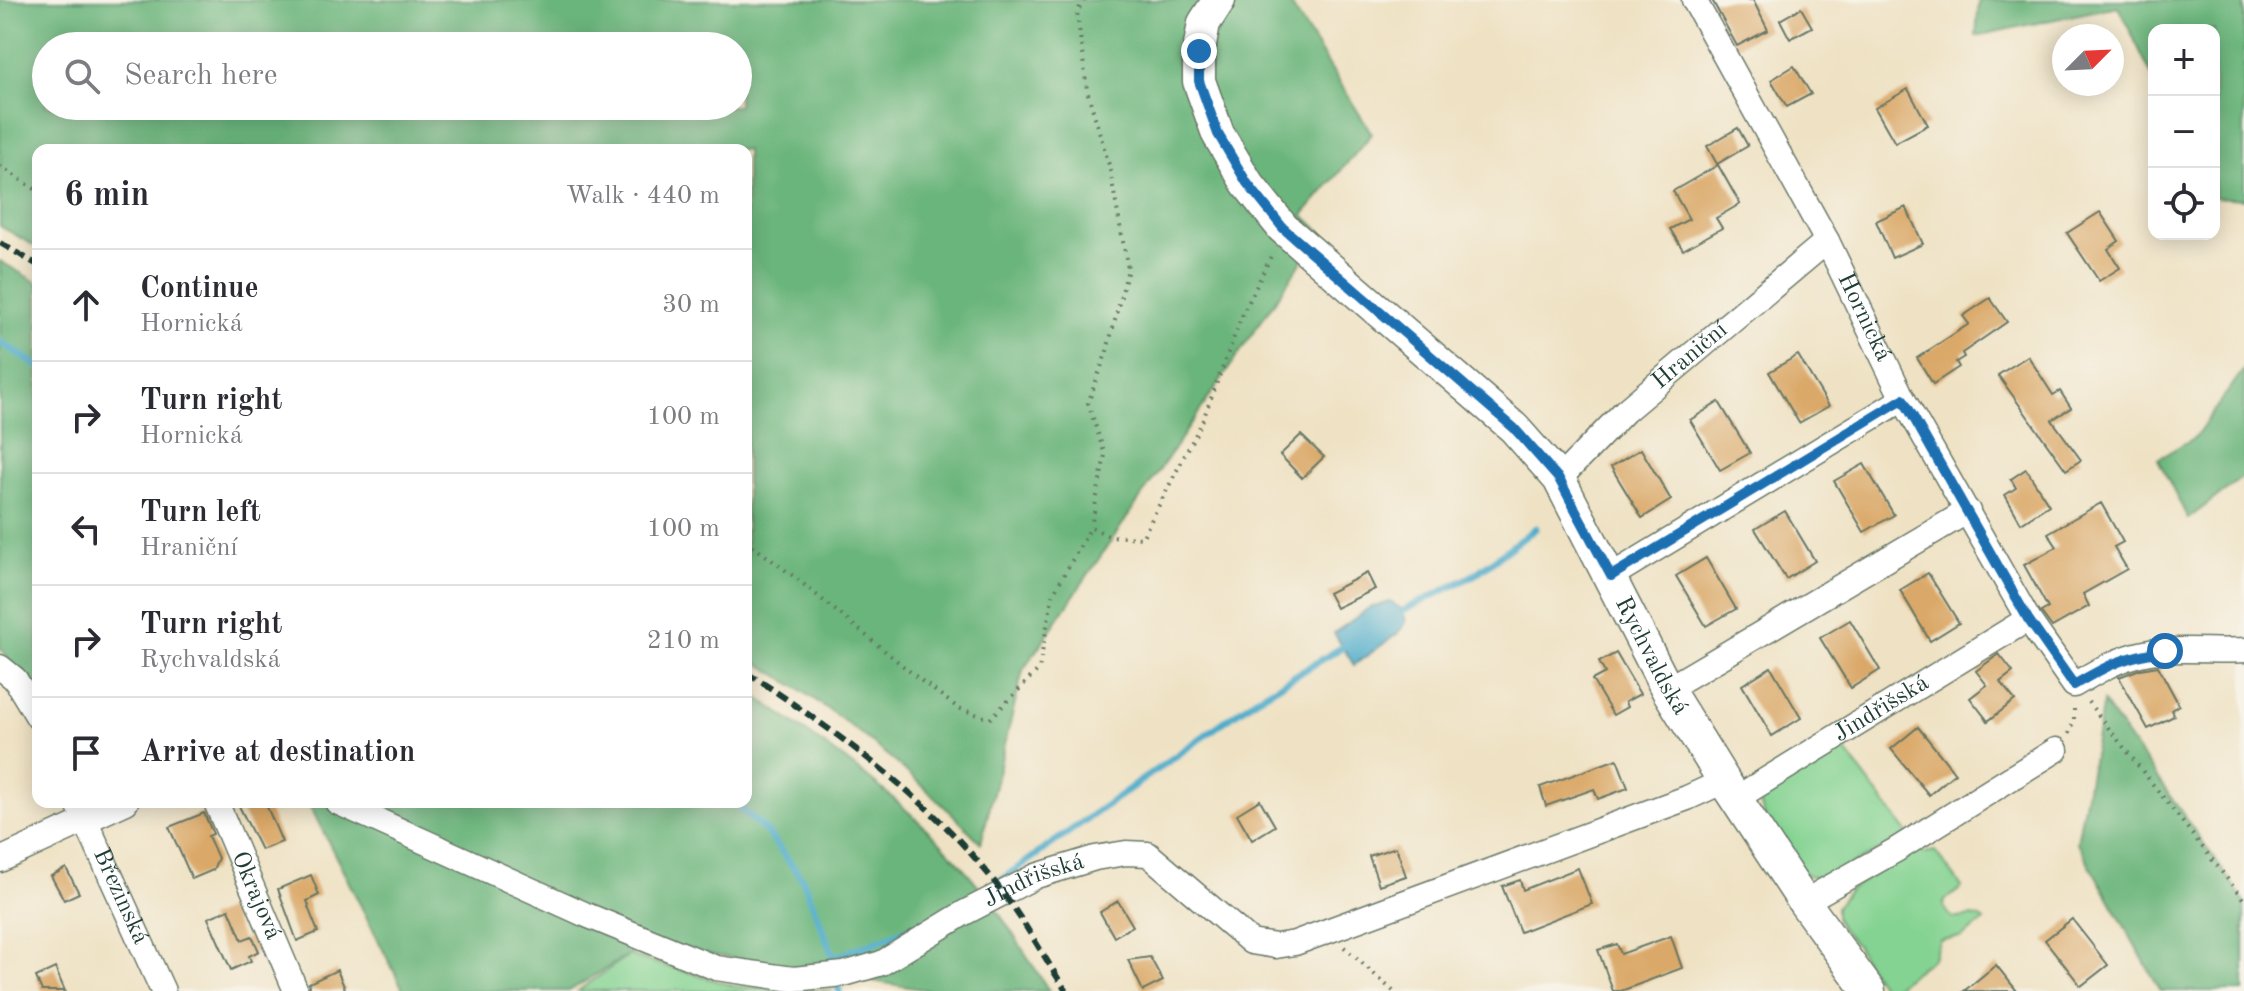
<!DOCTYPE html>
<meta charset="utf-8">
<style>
:root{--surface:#fff;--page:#f2f2f3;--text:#2b2b33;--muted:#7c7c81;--line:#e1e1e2}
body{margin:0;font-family:"Old Standard TT",serif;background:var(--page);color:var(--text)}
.controls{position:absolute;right:24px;top:24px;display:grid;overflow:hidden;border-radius:16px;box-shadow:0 4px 20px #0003}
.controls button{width:72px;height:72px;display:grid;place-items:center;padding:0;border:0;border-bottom:2px solid var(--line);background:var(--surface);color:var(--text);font:40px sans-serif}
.compass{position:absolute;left:2052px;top:24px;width:72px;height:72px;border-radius:50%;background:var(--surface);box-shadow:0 4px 20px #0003;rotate:66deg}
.stop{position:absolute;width:24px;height:24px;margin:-18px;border:6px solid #1f6fb2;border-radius:50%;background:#fff}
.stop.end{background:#1f6fb2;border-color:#fff;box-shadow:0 2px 8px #0008}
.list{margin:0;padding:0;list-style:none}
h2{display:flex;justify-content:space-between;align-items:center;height:104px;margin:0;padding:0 32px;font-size:34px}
h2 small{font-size:26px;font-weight:400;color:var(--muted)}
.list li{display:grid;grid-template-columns:52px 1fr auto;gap:24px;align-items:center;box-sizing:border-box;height:112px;padding:0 32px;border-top:2px solid var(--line)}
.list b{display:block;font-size:30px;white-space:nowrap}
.list p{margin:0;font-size:26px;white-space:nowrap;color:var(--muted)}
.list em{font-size:26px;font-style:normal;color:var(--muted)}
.icon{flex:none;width:44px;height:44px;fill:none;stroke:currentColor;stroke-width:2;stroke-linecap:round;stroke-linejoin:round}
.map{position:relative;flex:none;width:2244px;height:991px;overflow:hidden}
.search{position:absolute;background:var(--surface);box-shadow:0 4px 20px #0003;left:32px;top:32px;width:720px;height:88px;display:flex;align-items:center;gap:20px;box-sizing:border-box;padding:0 28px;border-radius:44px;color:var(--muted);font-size:30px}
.panel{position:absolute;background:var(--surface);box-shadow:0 4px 20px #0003;left:32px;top:144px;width:720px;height:664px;border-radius:16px}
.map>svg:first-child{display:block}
.green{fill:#84d392;stroke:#528863;stroke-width:2}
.forest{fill:#6bb57c;stroke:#457958;stroke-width:2;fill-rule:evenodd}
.water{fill:#4babca;stroke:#35747f;stroke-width:2}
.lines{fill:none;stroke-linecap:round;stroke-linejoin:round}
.stream{stroke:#4babca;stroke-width:7}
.building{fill:#daa867}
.street-casing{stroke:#687766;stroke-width:27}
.secondary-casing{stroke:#687766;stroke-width:35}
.path{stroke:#687766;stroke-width:4;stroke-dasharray:2 6;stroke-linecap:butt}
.street{stroke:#fff;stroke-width:24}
.secondary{stroke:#fff;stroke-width:32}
.rail{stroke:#1f3d34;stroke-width:6;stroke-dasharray:12 6;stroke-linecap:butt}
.route{stroke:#1f6fb2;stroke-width:10}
.labels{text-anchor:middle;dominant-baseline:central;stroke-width:6;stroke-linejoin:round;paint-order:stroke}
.street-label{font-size:24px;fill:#1f3d34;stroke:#f7f3e8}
</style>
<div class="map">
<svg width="2244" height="991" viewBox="0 0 2244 991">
<rect width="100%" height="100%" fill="#f7f3e8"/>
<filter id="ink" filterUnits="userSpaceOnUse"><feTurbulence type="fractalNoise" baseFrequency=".0125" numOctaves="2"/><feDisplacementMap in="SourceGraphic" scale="16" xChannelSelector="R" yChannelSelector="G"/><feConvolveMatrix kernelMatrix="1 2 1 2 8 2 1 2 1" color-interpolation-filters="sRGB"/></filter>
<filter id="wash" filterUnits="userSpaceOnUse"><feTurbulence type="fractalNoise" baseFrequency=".006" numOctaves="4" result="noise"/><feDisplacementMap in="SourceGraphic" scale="32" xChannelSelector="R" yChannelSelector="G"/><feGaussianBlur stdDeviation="1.8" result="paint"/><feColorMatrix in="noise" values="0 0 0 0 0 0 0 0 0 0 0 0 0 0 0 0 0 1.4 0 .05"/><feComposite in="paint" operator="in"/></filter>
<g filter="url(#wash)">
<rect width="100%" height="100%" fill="#efe2c4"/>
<!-- green -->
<g class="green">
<path d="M1841 745 1909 835 1824 879C1817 879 1812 878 1806 874 1791 861 1760 816 1759 797Z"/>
<path d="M1916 848 1924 853 1935 851 1962 887C1951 899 1932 899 1953 918 1964 919 1974 912 1984 921L1962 937 1940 940 1933 958 1894 987 1883 989 1863 958 1857 946 1840 927 1836 918V907L1850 889Z"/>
<polygon points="629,955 734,986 833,991 578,991"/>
</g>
<!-- forest -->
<g class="forest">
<path d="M0 0H1288L1372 134 1303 215 1322 232 1023 670 981 843C912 771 832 706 746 656V150H38V248L0 226ZM46 46H738V106H46Z"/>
<polygon points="1979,0 2244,0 2244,199 2214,197 2214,30 2154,30 2154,80 2118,6 1976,36"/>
<polygon points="0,261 38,283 38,696 0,648"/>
<polygon points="2244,369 2244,476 2188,519 2158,459 2195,437"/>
<path d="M746 690C765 702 783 716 802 729 864 772 925 820 973 879 1002 914 1025 953 1049 991H933L646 944 569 991H404L308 802H746Z"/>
<polygon points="2103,702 2244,900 2244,991 2161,991 2077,842"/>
</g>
<!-- water -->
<polygon class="water" points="1390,602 1403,610 1406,623 1397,634 1354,665 1334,633 1371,607"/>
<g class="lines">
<!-- stream -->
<g class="stream">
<polyline points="0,342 38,366"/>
<polyline points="1395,615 1474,575 1536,528"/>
<polyline points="733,802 766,831 803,880 834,958"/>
<polyline points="994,885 1256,699 1351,642"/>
<polyline points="839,991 834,958 931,920"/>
</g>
</g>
<g id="blocks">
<!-- building -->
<g class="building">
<polygon points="1712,0 1753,0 1768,30 1737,46"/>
<polygon points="1801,8 1812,27 1790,39 1780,20"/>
<polygon points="1794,66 1811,94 1787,107 1771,80"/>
<polygon points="1908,89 1928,125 1895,143 1875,108"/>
<polygon points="1738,128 1748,146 1717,164 1707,146"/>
<polygon points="1718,165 1740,204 1716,218 1722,228 1683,250 1670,229 1689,219 1673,191"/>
<polygon points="1906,207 1923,244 1892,258 1876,221"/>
<polygon points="2100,212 2119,241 2108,249 2120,268 2099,281 2067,233"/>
<polygon points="1990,298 2007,322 1962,353 1964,357 1956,362 1959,367 1933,384 1917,358 1969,324 1963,316"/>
<polygon points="1798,355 1829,406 1799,423 1769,372"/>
<polygon points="2028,356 2053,395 2060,391 2071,408 2052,420 2081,460 2066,470 1998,375"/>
<polygon points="1719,402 1750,453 1720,470 1690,420"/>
<polygon points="1301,435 1324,457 1302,478 1280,455"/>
<polygon points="1641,449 1671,500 1642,518 1611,467"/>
<polygon points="1864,464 1894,515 1864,532 1834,481"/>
<polygon points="2026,469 2049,505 2021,523 2005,495 2016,488 2011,479"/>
<polygon points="2101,503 2123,542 2114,547 2127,569 2083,594 2089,606 2052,627 2041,612 2048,608 2024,565 2057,547 2048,533"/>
<polygon points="1785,511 1815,561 1786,579 1755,529"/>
<polygon points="1706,558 1736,609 1706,626 1676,576"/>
<polygon points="1367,573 1375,589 1336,608 1328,593"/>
<polygon points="1928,573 1959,623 1930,641 1900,590"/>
<polygon points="1850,620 1880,670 1851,688 1820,638"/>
<polygon points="1616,653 1640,694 1625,702 1627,707 1613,715 1592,680 1605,673 1599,662"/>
<polygon points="1999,654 2013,672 2000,682 2015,700 1988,721 1970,698 1987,685 1976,671"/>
<polygon points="2158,666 2179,705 2171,710 2174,716 2148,729 2119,677 2140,669"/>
<polygon points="1771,667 1801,718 1772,736 1742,685"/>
<polygon points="1918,727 1955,773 1929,795 1891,749"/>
<polygon points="1617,759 1628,788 1598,799 1594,789 1546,806 1540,787"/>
<polygon points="1260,800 1275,826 1252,840 1237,814"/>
<polygon points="237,802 265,802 282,842 261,850"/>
<polygon points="204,813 213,834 208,836 218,858 213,870 192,879 169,827"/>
<polygon points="1396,847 1406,876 1379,885 1369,856"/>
<polygon points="66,868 79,893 64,900 51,876"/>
<polygon points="1578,868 1592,904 1520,932 1502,886 1520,880 1523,890"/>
<polygon points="311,875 319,895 307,901 309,906 308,907 318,932 297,941 278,889"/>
<polygon points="1118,901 1133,926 1114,937 1100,912"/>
<polygon points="229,909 242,940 252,936 259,951 249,956 251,961 231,970 208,918"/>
<polygon points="2072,919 2108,965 2081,986 2045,940"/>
<polygon points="1671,936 1682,968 1621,991 1613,991 1598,950 1617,944 1621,954"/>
<polygon points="1150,957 1163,981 1143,991 1128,960"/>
<polygon points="1996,965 2017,991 1964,991"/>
<polygon points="55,968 65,991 42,991 36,977"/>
<polygon points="337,970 346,991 311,991 309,983"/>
</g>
</g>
</g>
<g filter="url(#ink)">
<use href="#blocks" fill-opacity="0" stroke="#687766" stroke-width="2"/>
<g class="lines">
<!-- street casing -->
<g class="street-casing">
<g id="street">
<path id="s1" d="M1694 0 1827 241 1903 399 2028 619 2074 685C2094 673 2114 661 2136 655 2165 646 2212 652 2244 650"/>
<path id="s2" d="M1559 479 1625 411 1827 241"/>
<polyline points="1611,576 1903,399"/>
<polyline points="0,667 15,679 38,717"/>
<polyline points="1667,689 1968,511"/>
<path id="s3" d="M1735 799 2028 619"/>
<path id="s4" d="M77 802 163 991"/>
<path id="s5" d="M216 802 296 991"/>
<path id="s6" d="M337 802 584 914 716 968 793 979 844 974 882 963 964 913 1036 876 1095 858 1126 853 1148 854 1251 942 1276 946 1295 943 1687 798 1724 781"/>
<polyline points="0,860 126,802"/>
<polyline points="1804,902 1896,850 2056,750"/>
</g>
</g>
<!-- secondary casing -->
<g class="secondary-casing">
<g id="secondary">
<path id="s7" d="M1219 0 1204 23 1199 51V81L1218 134 1247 183 1283 228 1514 428 1559 479 1667 689 1724 781 1804 902 1869 991"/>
</g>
</g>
<!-- path -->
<g class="path">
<polyline points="1084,0 1077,12 1087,90 1109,165 1128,269 1107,351 1088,403 1105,455 1091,527"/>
<polyline points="0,166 38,191"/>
<polyline points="746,541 796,578 919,679 958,708 990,719 1039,669 1053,594 1091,527 1109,536 1142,538 1202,422 1242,316 1272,254"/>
<polyline points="2088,702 2244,900"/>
<polyline points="2069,734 2074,721 2074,707"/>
<polyline points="1344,947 1393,991"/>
</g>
<!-- street -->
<use href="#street" class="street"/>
<!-- secondary -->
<use href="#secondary" class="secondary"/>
<!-- rail -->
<g class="rail">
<polyline points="0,243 38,265"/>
<path d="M746 673C769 686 790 702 812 717 874 761 936 810 985 870 1016 907 1040 950 1066 991"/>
</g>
</g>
</g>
<g class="lines" filter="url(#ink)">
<!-- route -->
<path class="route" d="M1199 51V81L1218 134 1247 183 1283 228 1514 428 1559 479 1611 576 1903 399 2028 619 2074 685C2106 666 2127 655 2165 651"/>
</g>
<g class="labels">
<!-- street labels -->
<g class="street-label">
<text stroke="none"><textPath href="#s1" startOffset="360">Hornická</textPath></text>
<text stroke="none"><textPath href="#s2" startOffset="180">Hraniční</textPath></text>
<text stroke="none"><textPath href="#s7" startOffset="830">Rychvaldská</textPath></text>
<text stroke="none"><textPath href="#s3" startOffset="172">Jindřišská</textPath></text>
<text stroke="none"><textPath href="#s6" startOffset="756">Jindřišská</textPath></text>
<text stroke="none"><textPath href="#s5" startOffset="102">Okrajová</textPath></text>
<text stroke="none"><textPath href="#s4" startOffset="104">Březinská</textPath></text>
</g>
</g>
</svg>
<div class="controls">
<button>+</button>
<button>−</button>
<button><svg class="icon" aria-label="locate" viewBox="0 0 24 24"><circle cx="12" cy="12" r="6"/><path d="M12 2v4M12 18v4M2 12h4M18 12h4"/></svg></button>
</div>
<svg class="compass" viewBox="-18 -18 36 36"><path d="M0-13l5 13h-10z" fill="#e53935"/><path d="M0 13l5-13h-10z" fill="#7c7c81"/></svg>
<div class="stop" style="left:2165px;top:651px"></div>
<div class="stop end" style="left:1199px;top:51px"></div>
<div class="search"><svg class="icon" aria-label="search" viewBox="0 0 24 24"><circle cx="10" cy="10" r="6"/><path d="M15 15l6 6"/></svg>Search here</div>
<section class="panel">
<h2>6 min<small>Walk · 440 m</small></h2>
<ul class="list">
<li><svg class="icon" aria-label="ahead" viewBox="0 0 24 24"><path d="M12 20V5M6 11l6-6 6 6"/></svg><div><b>Continue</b><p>Hornická</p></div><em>30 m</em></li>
<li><svg class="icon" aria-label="right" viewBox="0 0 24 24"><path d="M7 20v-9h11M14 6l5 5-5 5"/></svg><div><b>Turn right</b><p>Hornická</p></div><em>100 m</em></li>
<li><svg class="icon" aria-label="left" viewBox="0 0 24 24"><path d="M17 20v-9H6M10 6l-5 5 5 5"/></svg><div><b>Turn left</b><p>Hraniční</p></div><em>100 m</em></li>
<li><svg class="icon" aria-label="right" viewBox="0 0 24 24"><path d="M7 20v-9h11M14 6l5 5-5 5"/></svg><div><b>Turn right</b><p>Rychvaldská</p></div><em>210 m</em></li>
<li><svg class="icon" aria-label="arrive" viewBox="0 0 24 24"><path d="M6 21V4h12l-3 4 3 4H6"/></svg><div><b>Arrive at destination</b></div></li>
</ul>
</section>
</div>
